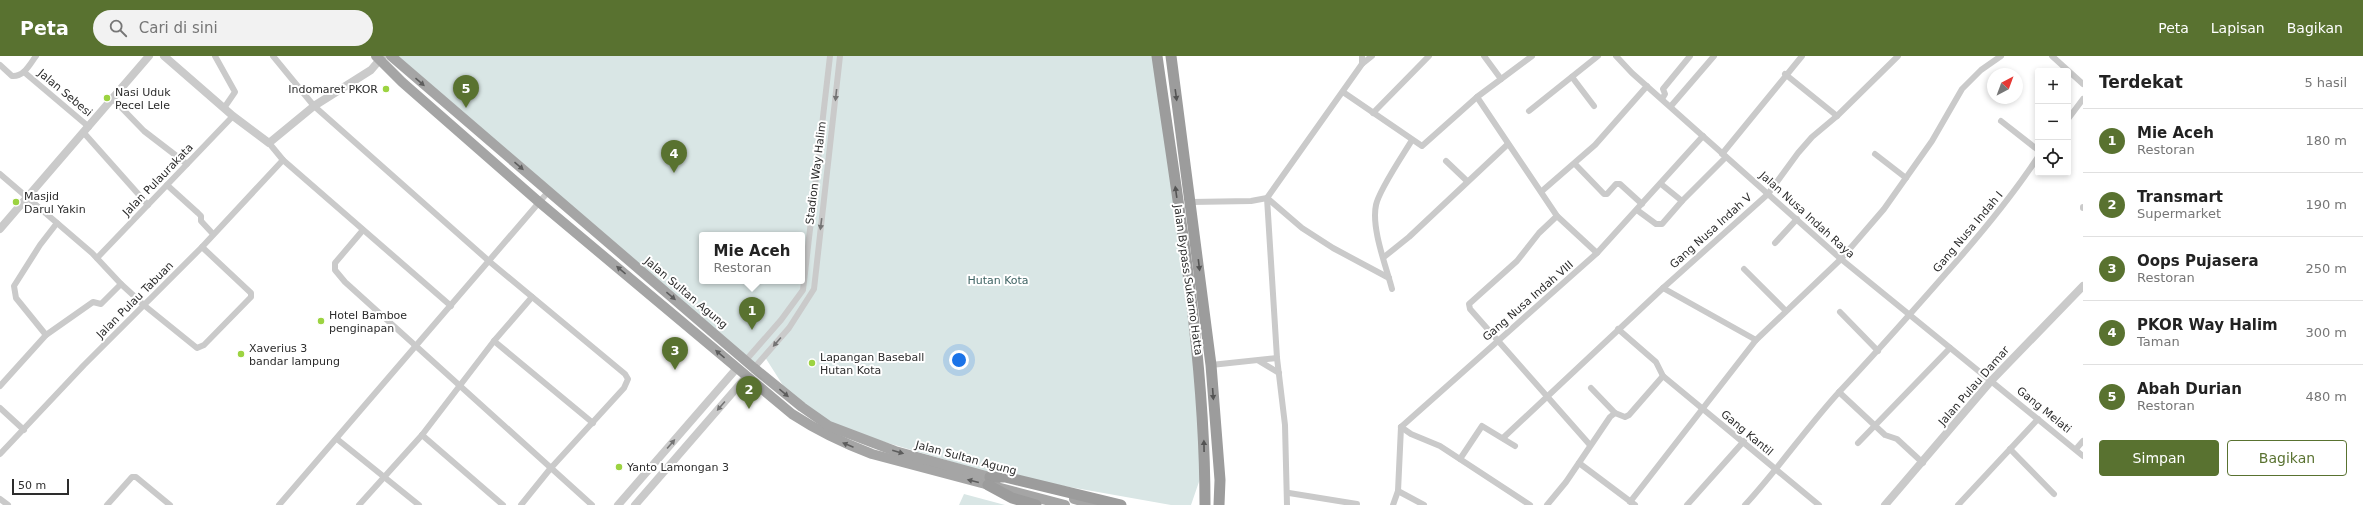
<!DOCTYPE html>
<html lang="id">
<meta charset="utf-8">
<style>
:root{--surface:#fff;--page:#f2f2f2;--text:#222;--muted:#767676;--line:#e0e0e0;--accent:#597230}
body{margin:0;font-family:"DejaVu Sans",sans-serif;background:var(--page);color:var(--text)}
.controls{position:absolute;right:12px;top:12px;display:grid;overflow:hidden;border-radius:4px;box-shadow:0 2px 6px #0003}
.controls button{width:36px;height:36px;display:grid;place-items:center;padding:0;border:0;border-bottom:1px solid var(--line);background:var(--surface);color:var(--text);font:20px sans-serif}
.compass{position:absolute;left:1987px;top:12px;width:36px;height:36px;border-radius:50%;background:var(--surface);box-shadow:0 2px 6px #0003;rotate:41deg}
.scale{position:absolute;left:12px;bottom:10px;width:57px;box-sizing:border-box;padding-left:4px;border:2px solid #2d2d2d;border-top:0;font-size:11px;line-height:14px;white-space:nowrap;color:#2d2d2d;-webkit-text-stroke:3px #fff;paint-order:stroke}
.you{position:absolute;left:959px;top:304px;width:14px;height:14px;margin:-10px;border:3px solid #fff;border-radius:50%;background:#1a73e8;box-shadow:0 0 0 6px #1a73e833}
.badge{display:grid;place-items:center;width:26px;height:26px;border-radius:50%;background:var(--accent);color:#fff;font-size:13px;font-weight:700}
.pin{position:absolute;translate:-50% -33px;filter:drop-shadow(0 1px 2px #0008)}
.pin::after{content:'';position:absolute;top:21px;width:14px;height:12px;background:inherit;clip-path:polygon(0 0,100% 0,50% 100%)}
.popup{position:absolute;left:699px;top:176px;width:106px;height:52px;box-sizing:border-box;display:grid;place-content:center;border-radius:4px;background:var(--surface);filter:drop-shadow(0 1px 3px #0005);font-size:13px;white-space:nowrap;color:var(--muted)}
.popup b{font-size:15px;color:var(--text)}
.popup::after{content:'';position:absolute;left:50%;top:100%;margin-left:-8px;border:8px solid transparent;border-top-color:var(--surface)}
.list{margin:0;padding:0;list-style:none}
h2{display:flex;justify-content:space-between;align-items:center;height:52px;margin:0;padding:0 16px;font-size:17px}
h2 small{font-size:13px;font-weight:400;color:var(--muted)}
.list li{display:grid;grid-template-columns:26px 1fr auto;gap:12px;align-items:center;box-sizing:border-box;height:64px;padding:0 16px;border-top:1px solid var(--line)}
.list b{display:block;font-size:15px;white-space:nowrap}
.list p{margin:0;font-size:13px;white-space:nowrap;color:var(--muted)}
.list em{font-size:13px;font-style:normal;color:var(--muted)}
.actions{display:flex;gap:8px;padding:12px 16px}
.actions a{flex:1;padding:9px 0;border:1px solid var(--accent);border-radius:4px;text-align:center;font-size:14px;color:var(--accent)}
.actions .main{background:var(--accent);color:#fff}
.icon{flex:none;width:22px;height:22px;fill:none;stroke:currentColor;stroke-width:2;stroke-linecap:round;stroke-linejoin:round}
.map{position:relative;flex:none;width:2083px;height:449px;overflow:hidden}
header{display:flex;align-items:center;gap:24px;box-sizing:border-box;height:56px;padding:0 20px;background:var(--accent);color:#fff}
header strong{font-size:19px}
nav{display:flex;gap:22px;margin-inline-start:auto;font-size:14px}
.search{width:280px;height:36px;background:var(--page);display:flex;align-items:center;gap:10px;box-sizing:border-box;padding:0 14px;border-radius:22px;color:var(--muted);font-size:15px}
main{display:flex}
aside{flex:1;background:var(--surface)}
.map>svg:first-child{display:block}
.green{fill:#d9e6e5;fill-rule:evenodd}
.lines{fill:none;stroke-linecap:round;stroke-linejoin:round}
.minor{stroke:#cacaca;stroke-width:6}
.tertiary{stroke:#cacaca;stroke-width:8}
.primary{stroke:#a5a5a5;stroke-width:10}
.trunk{stroke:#9c9c9c;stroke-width:11}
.oneway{fill:#5d5d5d}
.oneway2{fill:#747474}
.oneway3{fill:#545454}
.poi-dot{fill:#9cd341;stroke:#fff;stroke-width:1.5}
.labels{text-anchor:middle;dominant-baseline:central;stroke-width:4;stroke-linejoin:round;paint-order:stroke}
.poi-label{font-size:11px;fill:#2d2d2d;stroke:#fff;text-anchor:start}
.street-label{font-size:11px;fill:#2d2d2d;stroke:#fff}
.park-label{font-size:11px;fill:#3f6464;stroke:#fff}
</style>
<header>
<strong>Peta</strong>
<div class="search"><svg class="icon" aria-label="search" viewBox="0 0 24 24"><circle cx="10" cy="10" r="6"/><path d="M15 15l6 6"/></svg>Cari di sini</div>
<nav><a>Peta</a><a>Lapisan</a><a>Bagikan</a></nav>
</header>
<main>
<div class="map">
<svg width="2083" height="449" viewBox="0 0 2083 449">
<rect width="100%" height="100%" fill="#fff"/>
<!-- green -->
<g class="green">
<path d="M391 0H1159L1204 358 1201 420 1191 449H1171L990 417 830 370 791 342 763 298 754 310ZM702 179H802V225H702Z"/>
<polygon points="964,438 1005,449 959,449"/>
</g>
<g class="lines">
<!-- minor -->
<g class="minor">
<polyline points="215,0 235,36 224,52"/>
<polyline points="273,0 314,50 490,206 625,318 628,323 624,332 550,413 521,449"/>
<polyline points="1484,0 1501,23"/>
<polyline points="1616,0 1632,17 1841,203 2083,400"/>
<polyline points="2052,0 2083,28"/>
<polyline points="1362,8 1372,0"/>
<path d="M0 9 12 20C24 21 30 8 36 0"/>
<polyline points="24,16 89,71"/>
<polyline points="1785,18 1837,60"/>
<polyline points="1572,21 1594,50"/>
<polyline points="1343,36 1422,90 1477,41 1532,0"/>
<polyline points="1477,41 1557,160 1597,197"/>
<polyline points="113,43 144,75 187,108"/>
<polyline points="1662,43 1665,38 1663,33 1690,0"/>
<polyline points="1671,50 1714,0"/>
<polyline points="1529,55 1598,0"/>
<polyline points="1373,57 1429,0"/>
<polyline points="2068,63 2083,43"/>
<polyline points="2001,65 2038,94"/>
<polyline points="84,77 148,149"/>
<polyline points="269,87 283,104 451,250"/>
<polyline points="1722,98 1802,0"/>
<polyline points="1875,98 1906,122"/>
<polyline points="1446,105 1467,125"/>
<polyline points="1575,108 1604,138 1607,138 1616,128 1620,128 1642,148"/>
<polyline points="0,118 92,197 121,228 145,250 197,292 204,289 251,241 251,237 202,191"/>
<polyline points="1661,128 1682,145 1726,101"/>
<polyline points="167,129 198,157 201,160 201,165 213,178"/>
<polyline points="1542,135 1595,89 1647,30"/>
<polyline points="1191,146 1251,145 1267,142 1302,172 1333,192 1389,222"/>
<polyline points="2083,151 2083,152"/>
<polyline points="1637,154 1656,168 1662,168 1682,145"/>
<polyline points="1557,160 1539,177 1517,205 1469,248 1470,253 1590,389"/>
<polyline points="363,174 335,207 335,214 345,226 592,449"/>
<polyline points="1775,187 1797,163"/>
<polyline points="1384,201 1409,181 1508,88"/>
<polyline points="97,202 233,60"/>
<polyline points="1744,213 1786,255"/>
<polyline points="1663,232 1756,284"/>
<path d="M1392 233C1386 210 1371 172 1376 149 1379 134 1403 99 1412 84"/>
<polyline points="1840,256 1878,295"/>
<polyline points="1618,273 1656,306 1663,320 1819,449"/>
<polyline points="46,279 16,242 14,230 40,189 57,167"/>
<polyline points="494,285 593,367"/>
<polyline points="746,304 781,264 803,234 830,0"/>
<polyline points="1259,305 1279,317"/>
<polyline points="1211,309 1277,302"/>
<polyline points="754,312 789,272 814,233 840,0"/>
<polyline points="0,330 46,279 93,246 101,248 121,228"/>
<polyline points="1591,332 1615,357"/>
<polyline points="1839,336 1885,379 1897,383 1923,407"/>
<polyline points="0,352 24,374"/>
<polyline points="1401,371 1597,197 1703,80"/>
<polyline points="1401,371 1411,378 1440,390 1530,449"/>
<polyline points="422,379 503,449"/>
<polyline points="1503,382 1663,232 1768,138 1798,97 1812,81 1837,60 1898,0"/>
<polyline points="337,383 419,449"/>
<polyline points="1858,387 1950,292"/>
<polyline points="2010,393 2054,438"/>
<polyline points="2076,393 2083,385"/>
<polyline points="0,398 84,309 202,191 283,104"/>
<polyline points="1460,403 1482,370 1515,390"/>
<polyline points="1579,407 1635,449"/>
<polyline points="1398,435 1424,449"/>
<polyline points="1289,437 1357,448"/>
<polyline points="0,443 8,449"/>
<polyline points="1630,446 1756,284 1841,203 1884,153 1932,85 1962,33 1981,14 2001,0"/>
<polyline points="107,449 132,421 136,421 170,449"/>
<polyline points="279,449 548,136"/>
<polyline points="359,449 422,379 494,285 532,241"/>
<polyline points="1287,449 1285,369 1277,302 1267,142 1362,8 1362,0"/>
<polyline points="1393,449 1398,435 1401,371"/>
<polyline points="1547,449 1566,426 1610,361 1615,357 1625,361 1629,359 1663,320"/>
<polyline points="1687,449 1744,385"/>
<path d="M1745 449C1779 412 1807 371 1840 335 1877 296 1912 256 1948 215 1980 179 2011 142 2038 101"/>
<polyline points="1958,449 2038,363"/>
</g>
<!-- tertiary -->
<g class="tertiary">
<polyline points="164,0 233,60 269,87 314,50 371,14 383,0"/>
<polyline points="0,173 149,0"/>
<polyline points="618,449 737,312"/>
<polyline points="635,449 747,320"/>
<polyline points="1885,449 1991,325 2083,230"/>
</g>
<!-- primary -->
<g class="primary">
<path d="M376 0 402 26 539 146 792 358C818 375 843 387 872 398L1065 449"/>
<polyline points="391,0 754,312 802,351 829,370 895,395 997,423"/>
<polyline points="1074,443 1096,449"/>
</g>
<!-- trunk -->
<g class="trunk">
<path d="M1157 0C1178 149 1205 298 1205 449"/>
<polyline points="1171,0 1211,309 1220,424 1219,449"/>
<polyline points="990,421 1005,421 1121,449"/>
<polyline points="988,429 1012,442 1036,449"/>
</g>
</g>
<!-- one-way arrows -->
<defs><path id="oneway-solid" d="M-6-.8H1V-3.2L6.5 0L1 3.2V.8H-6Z"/></defs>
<g class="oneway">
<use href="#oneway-solid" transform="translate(420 26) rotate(41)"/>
<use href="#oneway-solid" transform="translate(519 110) rotate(41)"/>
<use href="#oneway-solid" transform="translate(621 214) rotate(-140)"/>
<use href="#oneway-solid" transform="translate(671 240) rotate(40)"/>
<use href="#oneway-solid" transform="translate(720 298) rotate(-140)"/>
<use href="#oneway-solid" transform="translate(784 337) rotate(40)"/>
<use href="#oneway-solid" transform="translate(848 389) rotate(-157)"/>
<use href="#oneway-solid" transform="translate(898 396) rotate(16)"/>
<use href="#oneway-solid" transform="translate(973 425) rotate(-166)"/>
</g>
<g class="oneway2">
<use href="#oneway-solid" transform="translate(836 39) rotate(96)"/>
<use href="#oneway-solid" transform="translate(821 168) rotate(97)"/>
<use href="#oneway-solid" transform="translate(777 286) rotate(131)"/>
<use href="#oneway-solid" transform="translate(721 350) rotate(131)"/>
<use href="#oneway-solid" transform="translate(671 388) rotate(-49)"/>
</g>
<g class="oneway3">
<use href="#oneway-solid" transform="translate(1176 39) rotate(82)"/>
<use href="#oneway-solid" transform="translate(1176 136) rotate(-98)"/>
<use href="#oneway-solid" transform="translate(1199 209) rotate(83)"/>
<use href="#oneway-solid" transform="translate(1213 338) rotate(86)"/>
<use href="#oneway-solid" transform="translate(1204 390) rotate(-91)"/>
</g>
<!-- markers -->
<g class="poi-dot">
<circle cx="386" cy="33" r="4"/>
<circle cx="107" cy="42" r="4"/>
<circle cx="16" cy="146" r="4"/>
<circle cx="321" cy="265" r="4"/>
<circle cx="241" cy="298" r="4"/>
<circle cx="812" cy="307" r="4"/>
<circle cx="619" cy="411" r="4"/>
</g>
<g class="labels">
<!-- poi labels -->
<g class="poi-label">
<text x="378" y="33" text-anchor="end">Indomaret PKOR</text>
<text x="115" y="36">Nasi Uduk<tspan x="115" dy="13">Pecel Lele</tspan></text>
<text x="24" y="140">Masjid<tspan x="24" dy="13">Darul Yakin</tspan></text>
<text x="329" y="259">Hotel Bamboe<tspan x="329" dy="13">penginapan</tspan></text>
<text x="249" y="292">Xaverius 3<tspan x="249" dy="13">bandar lampung</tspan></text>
<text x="820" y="301">Lapangan Baseball<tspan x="820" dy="13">Hutan Kota</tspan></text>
<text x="627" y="411">Yanto Lamongan 3</text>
</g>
<!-- street labels -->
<g class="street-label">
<text transform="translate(65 37) rotate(40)">Jalan Sebesi</text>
<text transform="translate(816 117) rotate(-83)">Stadion Way Halim</text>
<text transform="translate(158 124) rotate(-46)">Jalan Pulaurakata</text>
<text transform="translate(1807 159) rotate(42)">Jalan Nusa Indah Raya</text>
<text transform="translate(1711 175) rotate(-42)">Gang Nusa Indah V</text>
<text transform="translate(1968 176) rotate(-50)">Gang Nusa Indah I</text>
<text transform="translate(1188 224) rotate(82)">Jalan Bypass Sukarno Hatta</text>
<text transform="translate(686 237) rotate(40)">Jalan Sultan Agung</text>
<text transform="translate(135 244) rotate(-45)">Jalan Pulau Tabuan</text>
<text transform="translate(1528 245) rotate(-41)">Gang Nusa Indah VIII</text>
<text transform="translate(1974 330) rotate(-49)">Jalan Pulau Damar</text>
<text transform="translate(2044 354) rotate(39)">Gang Melati</text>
<text transform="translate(1747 377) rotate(40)">Gang Kantil</text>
<text transform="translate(966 402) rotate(15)">Jalan Sultan Agung</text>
</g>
<!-- park labels -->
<g class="park-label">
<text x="998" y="224">Hutan Kota</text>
</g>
</g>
</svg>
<div class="controls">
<button>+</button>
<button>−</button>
<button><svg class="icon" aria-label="locate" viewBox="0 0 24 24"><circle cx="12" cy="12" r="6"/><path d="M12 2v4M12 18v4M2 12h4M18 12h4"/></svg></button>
</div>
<svg class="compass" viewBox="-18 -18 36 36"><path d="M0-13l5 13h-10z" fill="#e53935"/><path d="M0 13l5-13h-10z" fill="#767676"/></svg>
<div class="scale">50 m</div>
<div class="you"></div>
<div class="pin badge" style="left:752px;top:274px">1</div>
<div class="popup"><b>Mie Aceh</b>Restoran</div>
<div class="pin badge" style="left:749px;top:353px">2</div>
<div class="pin badge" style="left:675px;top:314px">3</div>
<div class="pin badge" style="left:674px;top:117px">4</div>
<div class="pin badge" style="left:466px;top:52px">5</div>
</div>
<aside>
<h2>Terdekat<small>5 hasil</small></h2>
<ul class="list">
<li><span class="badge">1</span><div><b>Mie Aceh</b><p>Restoran</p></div><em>180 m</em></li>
<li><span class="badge">2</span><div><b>Transmart</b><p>Supermarket</p></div><em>190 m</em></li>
<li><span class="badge">3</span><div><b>Oops Pujasera</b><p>Restoran</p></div><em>250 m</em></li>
<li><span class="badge">4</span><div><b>PKOR Way Halim</b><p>Taman</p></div><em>300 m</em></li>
<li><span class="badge">5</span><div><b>Abah Durian</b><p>Restoran</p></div><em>480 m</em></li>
</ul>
<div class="actions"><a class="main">Simpan</a><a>Bagikan</a></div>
</aside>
</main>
